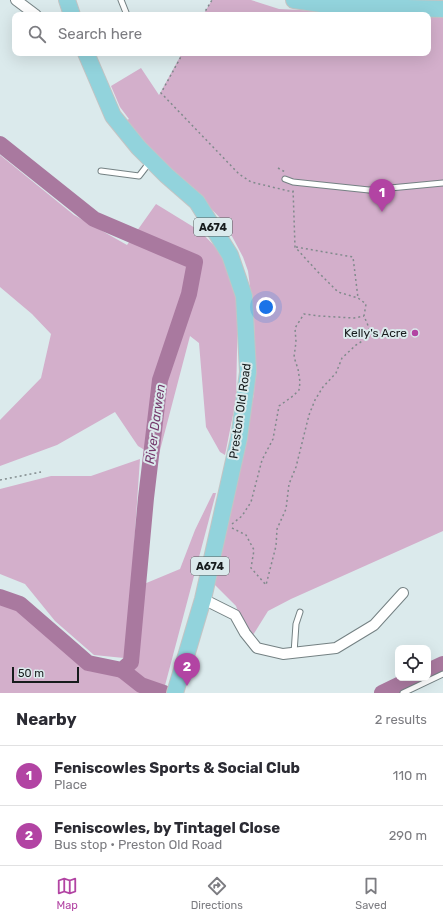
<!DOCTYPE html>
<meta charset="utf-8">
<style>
:root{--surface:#fff;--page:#f2f2f3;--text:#2b2b33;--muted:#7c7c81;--line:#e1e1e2;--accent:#b244a3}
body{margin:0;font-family:Rubik,sans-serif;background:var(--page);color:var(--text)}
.controls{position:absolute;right:12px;bottom:12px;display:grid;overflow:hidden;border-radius:8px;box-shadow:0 4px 16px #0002}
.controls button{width:36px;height:36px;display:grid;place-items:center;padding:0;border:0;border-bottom:1px solid var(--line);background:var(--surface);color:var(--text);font:20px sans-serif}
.scale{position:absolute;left:12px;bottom:10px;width:67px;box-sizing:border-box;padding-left:4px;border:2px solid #171c1d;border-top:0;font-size:11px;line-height:14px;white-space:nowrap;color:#171c1d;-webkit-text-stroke:3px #dbeaec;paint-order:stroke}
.you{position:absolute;left:266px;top:307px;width:14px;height:14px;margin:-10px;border:3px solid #fff;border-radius:50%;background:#1a73e8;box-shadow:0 0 0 6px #1a73e833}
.badge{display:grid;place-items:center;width:26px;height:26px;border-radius:50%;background:var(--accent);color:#fff;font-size:13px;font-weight:700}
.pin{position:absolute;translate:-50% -33px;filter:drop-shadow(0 1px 2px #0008)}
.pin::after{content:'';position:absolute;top:21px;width:14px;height:12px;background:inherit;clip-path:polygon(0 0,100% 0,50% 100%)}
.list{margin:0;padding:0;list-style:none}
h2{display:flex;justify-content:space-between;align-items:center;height:52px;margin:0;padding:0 16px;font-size:17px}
h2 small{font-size:13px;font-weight:400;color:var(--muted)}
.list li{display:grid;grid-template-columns:26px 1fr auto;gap:12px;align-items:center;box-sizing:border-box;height:60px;padding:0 16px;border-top:1px solid var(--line)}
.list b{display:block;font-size:15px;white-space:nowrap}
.list p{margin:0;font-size:13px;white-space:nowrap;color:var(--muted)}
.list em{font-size:13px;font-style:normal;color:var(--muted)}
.icon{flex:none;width:22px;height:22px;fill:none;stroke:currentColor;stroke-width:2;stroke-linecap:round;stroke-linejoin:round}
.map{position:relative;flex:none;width:443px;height:693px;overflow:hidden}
.search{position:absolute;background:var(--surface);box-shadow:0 4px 16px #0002;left:12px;right:12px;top:12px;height:44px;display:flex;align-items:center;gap:10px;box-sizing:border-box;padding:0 14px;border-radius:8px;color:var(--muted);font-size:15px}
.sheet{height:172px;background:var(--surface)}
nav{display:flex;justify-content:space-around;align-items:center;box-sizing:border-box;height:56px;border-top:1px solid var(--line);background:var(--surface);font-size:11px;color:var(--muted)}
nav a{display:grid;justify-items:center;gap:2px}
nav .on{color:var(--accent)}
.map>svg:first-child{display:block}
.green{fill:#d3afcb}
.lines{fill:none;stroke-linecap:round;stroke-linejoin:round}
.river{stroke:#a9799f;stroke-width:16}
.service-casing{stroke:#748183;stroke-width:7}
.minor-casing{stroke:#748183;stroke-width:12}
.primary-casing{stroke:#c3c4c4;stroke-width:18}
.path{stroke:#808a8c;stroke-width:1.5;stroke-dasharray:2 3;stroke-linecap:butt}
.service{stroke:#fff;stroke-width:5}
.minor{stroke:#fff;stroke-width:10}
.primary{stroke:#92d3dc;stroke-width:16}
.poi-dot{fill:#b244a3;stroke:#dbeaec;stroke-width:1.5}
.labels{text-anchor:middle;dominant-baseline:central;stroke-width:4;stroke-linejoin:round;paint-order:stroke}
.shield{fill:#dbeaec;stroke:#525a5b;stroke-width:1}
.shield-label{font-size:11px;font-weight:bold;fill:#171c1d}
.poi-label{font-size:12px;fill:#171c1d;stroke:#dbeaec;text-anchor:end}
.street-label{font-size:12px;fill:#171c1d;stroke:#dbeaec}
.water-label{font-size:13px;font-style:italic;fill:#75396c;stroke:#dbeaec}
</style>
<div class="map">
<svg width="443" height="693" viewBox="0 0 443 693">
<rect width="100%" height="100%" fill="#dbeaec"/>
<!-- green -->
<g class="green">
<polygon points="212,0 251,0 279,9 401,15 203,15"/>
<polygon points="428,16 443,17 443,531 291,599 268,611 253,635 245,632 236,606 214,584 254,394 255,361 254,318 248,271 243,257 225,223 192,189 163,164 127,120 129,119 120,107 111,86 141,68 159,95 182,53 428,53"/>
<polygon points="0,155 74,215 127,245 156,204 200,231 226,258 238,300 236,400 225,455 220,452 206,427 199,343 190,336 158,458 138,446 115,412 57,445 0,466 0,420 41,378 51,334 32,314 0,287"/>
<polygon points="140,459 127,648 124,658 94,655 55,621 25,584 0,574 0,489 51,476 91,476"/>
<polygon points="213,493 216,493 163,693 0,693 0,602 14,606 43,624 89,671 126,674 133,667 144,584 180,569 195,530"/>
</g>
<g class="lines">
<!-- river -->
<g class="river">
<polyline points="0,144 94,219 195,262 189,294 160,380 146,498 131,662 122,670 88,663 20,604 0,597"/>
<polyline points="122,670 141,685 164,693"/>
<polyline points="428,671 443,664"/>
<polyline points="382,693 413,678"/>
</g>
<!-- service casing -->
<g class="service-casing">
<g id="service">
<polyline points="121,0 127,15"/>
<polyline points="101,171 139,176 149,163"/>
<polyline points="285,179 293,182 369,190 443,183"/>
<polyline points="294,653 296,624 300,612"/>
<polyline points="403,693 443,674"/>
</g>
</g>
<!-- minor casing -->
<g class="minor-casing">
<g id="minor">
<polyline points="16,0 36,15"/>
<polyline points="203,599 235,615 245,633 257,648 283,654 336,648 374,625 403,593"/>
</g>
</g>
<!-- primary casing -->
<g class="primary-casing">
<g id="primary">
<polyline points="67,0 72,15"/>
<polyline points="294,0 335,6 443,9"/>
<polyline points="86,53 113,116 139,148 166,175 197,202 230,255 244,296 248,372 239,438 203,599 175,693"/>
</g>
</g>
<!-- path -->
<g class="path">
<polyline points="203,15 212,0"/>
<polyline points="183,53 161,93 239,174 251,182 293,192"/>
<polyline points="278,168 285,172"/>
<polyline points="296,247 353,257 358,298"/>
<polyline points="0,480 41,472"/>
<polyline points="232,524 242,516 251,502 262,460 273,439 279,406 293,396 299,390 300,382 298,369 294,357 296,342 295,328 304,314 319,316 354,318 364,316"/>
<polyline points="232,528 246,535 254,550 251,568 266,585 276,546 277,529 286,509 289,484 296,467 309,415 315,400 323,387 336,373 342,358 356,345 372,335 364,316 366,304 358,298 338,292 317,271 295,247 293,188"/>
</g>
<!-- service -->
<use href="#service" class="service"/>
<!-- minor -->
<use href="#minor" class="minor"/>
<!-- primary -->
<use href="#primary" class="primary"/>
</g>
<!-- markers -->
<circle class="poi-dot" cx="415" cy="333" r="4"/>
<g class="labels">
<!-- shield labels -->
<g class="shield">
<rect x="194" y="218" width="38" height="18" rx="3"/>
<rect x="191" y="557" width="38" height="18" rx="3"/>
</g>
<g class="shield-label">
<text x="213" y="227">A674</text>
<text x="210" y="566">A674</text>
</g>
<!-- poi labels -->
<g class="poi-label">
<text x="407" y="333">Kelly's Acre</text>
</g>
<!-- street labels -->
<g class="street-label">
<text transform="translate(240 411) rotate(-82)">Preston Old Road</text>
</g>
<!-- water labels -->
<g class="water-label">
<text transform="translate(155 424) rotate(-82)">River Darwen</text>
</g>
</g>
</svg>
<div class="controls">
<button><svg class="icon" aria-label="locate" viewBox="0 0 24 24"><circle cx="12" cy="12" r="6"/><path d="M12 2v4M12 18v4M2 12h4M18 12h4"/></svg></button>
</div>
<div class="scale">50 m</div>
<div class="you"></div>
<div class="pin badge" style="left:382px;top:212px">1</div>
<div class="pin badge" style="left:187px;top:686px">2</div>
<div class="search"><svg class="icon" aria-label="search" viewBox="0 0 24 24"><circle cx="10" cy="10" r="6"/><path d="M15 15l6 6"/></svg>Search here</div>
</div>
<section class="sheet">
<h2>Nearby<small>2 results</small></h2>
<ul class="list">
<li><span class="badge">1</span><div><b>Feniscowles Sports &amp; Social Club</b><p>Place</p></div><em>110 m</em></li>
<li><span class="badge">2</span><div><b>Feniscowles, by Tintagel Close</b><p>Bus stop · Preston Old Road</p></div><em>290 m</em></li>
</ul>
</section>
<nav>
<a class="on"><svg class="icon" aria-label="map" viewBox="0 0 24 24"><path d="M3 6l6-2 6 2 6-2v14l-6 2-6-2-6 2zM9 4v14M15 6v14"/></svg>Map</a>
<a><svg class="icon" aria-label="directions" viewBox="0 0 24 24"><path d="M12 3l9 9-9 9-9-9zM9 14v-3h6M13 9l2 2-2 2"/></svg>Directions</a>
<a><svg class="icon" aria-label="saved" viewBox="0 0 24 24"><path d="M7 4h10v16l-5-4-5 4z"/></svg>Saved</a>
</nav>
